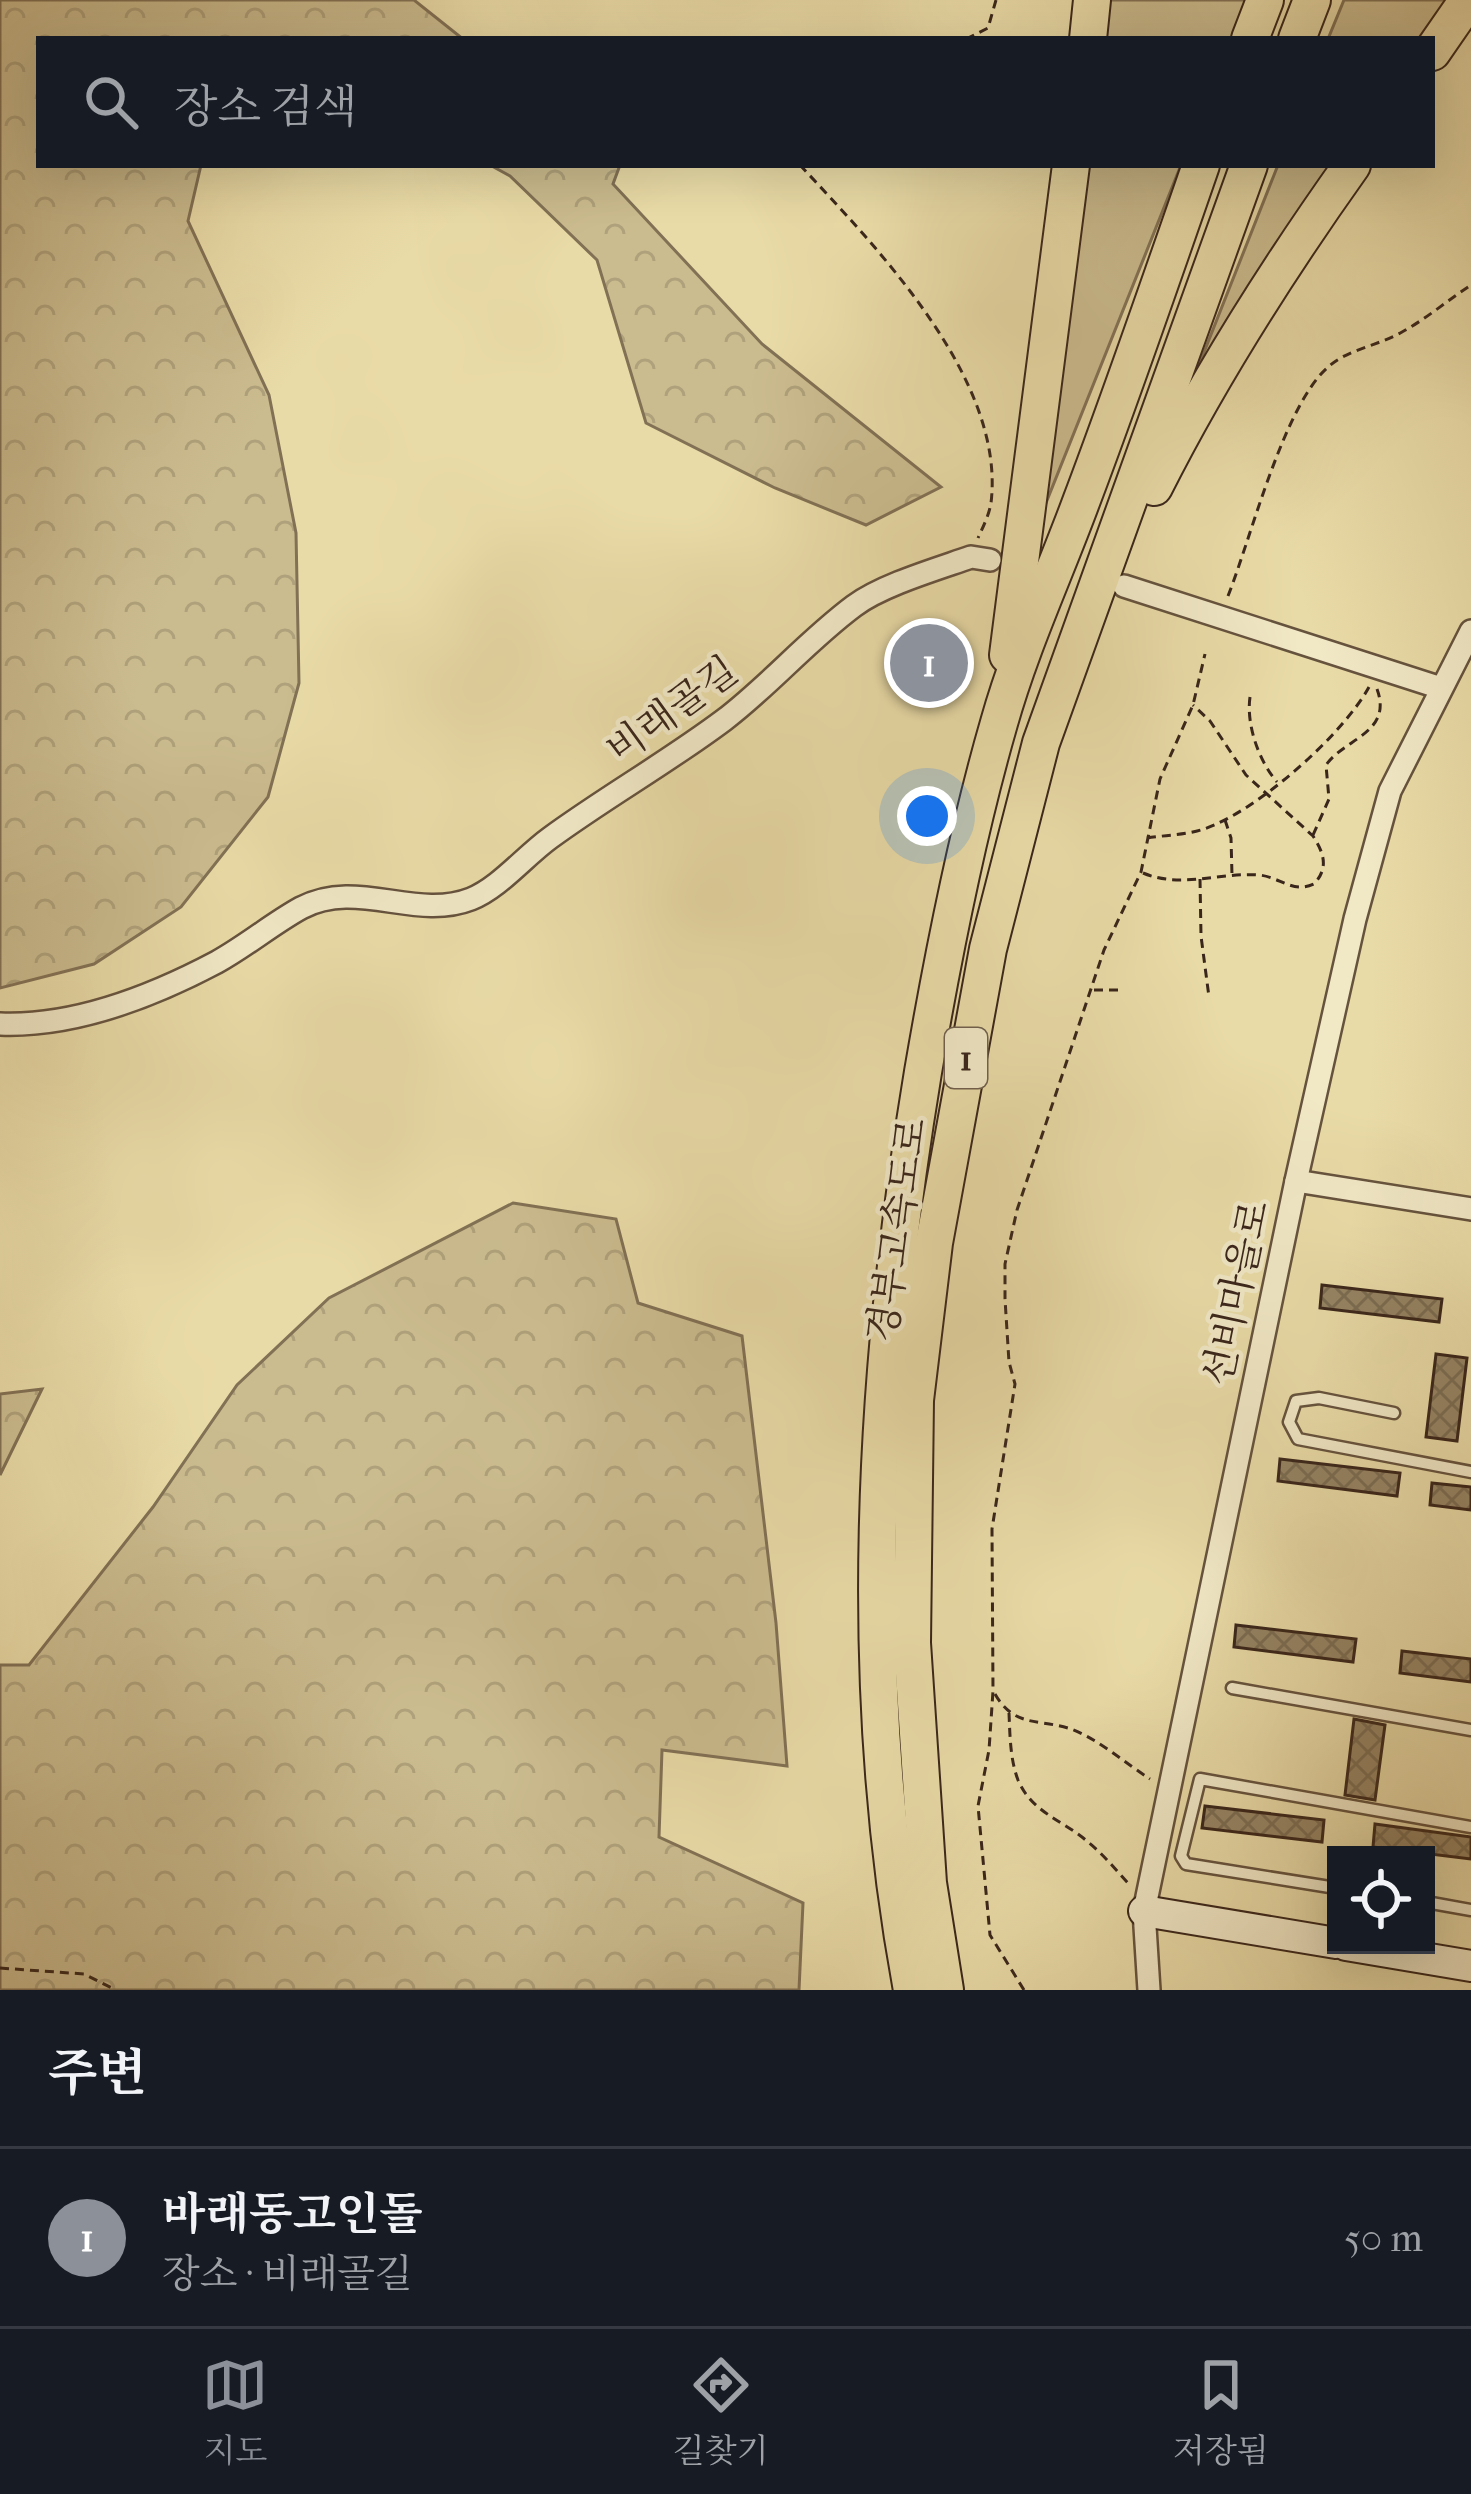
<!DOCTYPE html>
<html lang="ko">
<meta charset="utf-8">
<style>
:root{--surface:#171b24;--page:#20242c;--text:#f1f3f6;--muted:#9ea1a6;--line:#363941;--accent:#8c9099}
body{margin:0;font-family:"IM FELL French Canon","Noto Serif KR",serif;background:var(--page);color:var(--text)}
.controls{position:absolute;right:36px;bottom:36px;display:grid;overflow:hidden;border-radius:0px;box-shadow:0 12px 48px #0002}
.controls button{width:108px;height:108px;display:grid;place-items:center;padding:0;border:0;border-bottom:3px solid var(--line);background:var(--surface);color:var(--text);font:60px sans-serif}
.you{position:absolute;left:927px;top:816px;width:42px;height:42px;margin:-30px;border:9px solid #fff;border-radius:50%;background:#1a73e8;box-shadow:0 0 0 18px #1a73e833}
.badge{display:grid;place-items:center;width:78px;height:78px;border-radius:50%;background:var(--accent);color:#fff;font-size:39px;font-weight:700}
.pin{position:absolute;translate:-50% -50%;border:6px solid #fff;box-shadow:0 3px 12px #0006}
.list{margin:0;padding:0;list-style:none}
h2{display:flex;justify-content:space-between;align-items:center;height:156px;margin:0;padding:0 48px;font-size:51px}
h2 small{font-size:39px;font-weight:400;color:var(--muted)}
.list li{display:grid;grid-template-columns:78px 1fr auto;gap:36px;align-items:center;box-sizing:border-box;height:180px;padding:0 48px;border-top:3px solid var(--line)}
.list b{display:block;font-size:45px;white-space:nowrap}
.list p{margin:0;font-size:39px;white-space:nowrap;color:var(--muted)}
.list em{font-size:39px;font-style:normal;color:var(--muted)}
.icon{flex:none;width:66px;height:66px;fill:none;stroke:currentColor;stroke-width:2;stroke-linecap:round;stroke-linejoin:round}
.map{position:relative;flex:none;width:1471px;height:1990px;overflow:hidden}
.search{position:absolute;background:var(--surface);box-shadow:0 12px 48px #0002;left:36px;right:36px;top:36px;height:132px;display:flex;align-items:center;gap:30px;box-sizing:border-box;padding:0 42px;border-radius:0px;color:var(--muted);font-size:45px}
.sheet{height:336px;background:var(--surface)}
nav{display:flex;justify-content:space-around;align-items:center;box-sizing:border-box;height:168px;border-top:3px solid var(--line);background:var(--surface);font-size:33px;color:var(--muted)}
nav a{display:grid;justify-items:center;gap:6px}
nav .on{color:var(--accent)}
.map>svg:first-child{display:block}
.grass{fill:#cbbc8f;stroke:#827155;stroke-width:3}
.forest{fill:url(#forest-crowns);stroke:#827155;stroke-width:3}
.building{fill:url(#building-cross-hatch);stroke:#3a261b;stroke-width:3}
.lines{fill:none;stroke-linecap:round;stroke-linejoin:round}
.service-casing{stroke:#66533e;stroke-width:15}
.minor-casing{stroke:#66533e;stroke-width:26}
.secondary-casing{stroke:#3a261b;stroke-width:34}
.motorway-casing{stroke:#3a261b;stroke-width:40}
.path{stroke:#3a261b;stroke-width:3;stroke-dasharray:9 6;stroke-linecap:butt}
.service{stroke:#f1e8c6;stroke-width:10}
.minor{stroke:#f1e8c6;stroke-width:21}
.secondary{stroke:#f1e8c6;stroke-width:30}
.motorway{stroke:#e9dba7;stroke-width:36}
.labels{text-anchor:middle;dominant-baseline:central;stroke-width:9;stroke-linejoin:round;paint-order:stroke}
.shield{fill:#f1e8c6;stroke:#71604e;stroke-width:3}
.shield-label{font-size:36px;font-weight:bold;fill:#3a261b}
.street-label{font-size:39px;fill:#3a261b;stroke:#f1e8c6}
</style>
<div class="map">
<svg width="1471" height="1990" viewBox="0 0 1471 1990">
<defs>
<pattern id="forest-crowns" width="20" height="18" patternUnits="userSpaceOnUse" patternTransform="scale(3)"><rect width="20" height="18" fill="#cbbc8f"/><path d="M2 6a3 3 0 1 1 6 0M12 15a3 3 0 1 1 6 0" fill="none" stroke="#afa17b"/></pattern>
<pattern id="building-cross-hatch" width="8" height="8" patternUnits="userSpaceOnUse" patternTransform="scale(3)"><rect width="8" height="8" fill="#958464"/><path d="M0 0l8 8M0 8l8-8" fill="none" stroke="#7b6c52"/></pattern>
</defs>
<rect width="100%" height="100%" fill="#e9dba7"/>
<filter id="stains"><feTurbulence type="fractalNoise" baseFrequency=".00167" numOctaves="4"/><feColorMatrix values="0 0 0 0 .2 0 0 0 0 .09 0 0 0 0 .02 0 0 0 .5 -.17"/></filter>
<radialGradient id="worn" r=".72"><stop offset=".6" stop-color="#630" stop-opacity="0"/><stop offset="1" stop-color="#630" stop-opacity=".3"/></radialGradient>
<!-- grass -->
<g class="grass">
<polygon points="1107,0 1247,0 1231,39 1102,39"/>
<polygon points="1344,0 1451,0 1423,39 1328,39"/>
<polygon points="1083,165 1181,165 1040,518"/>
<polygon points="1278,165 1334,165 1197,370"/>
</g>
<!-- forest -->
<g class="forest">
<polygon points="0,0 414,0 463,39 39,39 39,165 201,165 188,221 269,395 296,533 299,683 268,797 181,907 94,964 0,988"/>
<polygon points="490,165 620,165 613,184 762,344 941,487 866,525 775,488 646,423 597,260 510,176"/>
<polygon points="513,1203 616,1219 638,1303 742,1336 776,1623 787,1766 662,1750 659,1837 803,1903 799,1990 0,1990 0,1665 29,1665 153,1507 237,1385 329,1298"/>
<polygon points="42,1389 0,1475 0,1394"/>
</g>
<!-- building -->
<g class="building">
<polygon points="1322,1285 1442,1299 1439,1322 1320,1308"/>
<polygon points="1436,1354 1467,1358 1457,1441 1426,1437"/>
<polygon points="1280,1459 1400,1473 1397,1496 1278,1481"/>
<polygon points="1432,1483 1471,1487 1471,1510 1430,1505"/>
<polygon points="1236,1625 1356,1639 1353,1662 1234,1647"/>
<polygon points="1402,1651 1471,1659 1471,1682 1400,1673"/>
<polygon points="1354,1719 1385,1725 1375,1800 1345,1795"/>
<polygon points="1205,1806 1324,1820 1322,1842 1202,1828"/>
<polygon points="1375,1824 1471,1837 1471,1859 1373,1847"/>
</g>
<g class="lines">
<!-- service casing -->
<g class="service-casing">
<g id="service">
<polyline points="1394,1413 1319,1398 1296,1401 1289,1422 1298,1439 1471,1472"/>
<polyline points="1232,1688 1471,1730"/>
<polyline points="1336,1888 1186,1864 1181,1856 1200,1779 1471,1827"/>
<polyline points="1426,1902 1471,1910"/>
</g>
</g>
<!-- minor casing -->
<g class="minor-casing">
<g id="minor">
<polyline points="1124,586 1441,688"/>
<path d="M0 1024C75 1027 151 997 217 962 246 946 272 924 301 908 357 878 415 921 471 899 499 888 525 856 550 838 606 797 668 762 724 720 770 685 807 641 854 606 882 585 937 569 971 557L990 560"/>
<polyline points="1296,1181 1471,1209"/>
<polyline points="1149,1990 1144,1911 1296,1181 1355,919 1390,791 1471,631"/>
</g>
</g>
<!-- secondary casing -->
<g class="secondary-casing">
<g id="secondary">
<polyline points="1144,1911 1336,1943"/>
<polyline points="1346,1945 1471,1966"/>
</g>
</g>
<!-- motorway casing -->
<g class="motorway-casing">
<g id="motorway">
<polyline points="1088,39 1092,0"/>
<polyline points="1250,39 1265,0"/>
<polyline points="1297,39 1312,0"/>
<polyline points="1432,52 1468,0"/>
<path d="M1154 487C1211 374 1278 269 1352 165"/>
<polyline points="1008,655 1071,165"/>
<path d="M912 1990C856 1688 873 1374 923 1072 943 955 966 837 999 723 1020 648 1054 575 1081 502 1123 391 1162 278 1201 165"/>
<polyline points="945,1990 928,1883 912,1643 915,1400 934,1243 988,949 1041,743 1249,165"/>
</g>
</g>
<!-- path -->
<g class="path">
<polyline points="966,39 988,28 996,0"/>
<path d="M800 165C878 249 1006 380 991 503 989 515 983 527 978 538"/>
<path d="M1228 596C1251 538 1283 408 1327 368 1347 349 1378 346 1402 332 1426 319 1448 300 1471 285"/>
<path d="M1250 697C1246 725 1259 761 1277 782"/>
<polyline points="1225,820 1231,838 1232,875"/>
<path d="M1313 835 1329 799 1326 765C1345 738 1393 733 1377 689"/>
<path d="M1147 838C1166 835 1186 835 1204 829 1257 811 1342 736 1369 687"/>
<path d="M1143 873C1181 889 1219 872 1259 875 1280 877 1293 894 1314 884 1329 868 1324 853 1313 836L1246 775 1210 721 1193 705"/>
<polyline points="1200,879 1201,936 1209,997"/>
<polyline points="1094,990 1120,990"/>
<path d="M995 1694C1014 1727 1037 1719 1068 1728 1096 1737 1125 1763 1150 1779"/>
<path d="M1009 1713C1010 1735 1010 1759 1018 1780 1032 1813 1063 1820 1088 1842 1103 1854 1115 1869 1128 1883"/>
<polyline points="0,1968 84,1974 116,1990"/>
<polyline points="1024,1990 990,1935 978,1806 989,1750 993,1691 992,1529 1015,1384 1009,1362 1005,1299 1005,1264 1017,1210 1104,950 1141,872 1160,779 1193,705 1205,654"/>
</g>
<!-- service -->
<use href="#service" class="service"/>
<!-- minor -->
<use href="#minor" class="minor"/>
<!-- secondary -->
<use href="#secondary" class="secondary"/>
<!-- motorway -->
<use href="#motorway" class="motorway"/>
</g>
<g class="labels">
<!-- shield labels -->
<rect class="shield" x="945" y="1028" width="42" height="60" rx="9"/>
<g class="shield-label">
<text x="966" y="1058">1</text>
</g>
<!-- street labels -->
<g class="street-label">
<text transform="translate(672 710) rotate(-36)">비래골길</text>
<text transform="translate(897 1230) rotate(-82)">경부고속도로</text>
<text transform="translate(1236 1293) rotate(-78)">선비마을로</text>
</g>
</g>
<rect width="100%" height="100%" filter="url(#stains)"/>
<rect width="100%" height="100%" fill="url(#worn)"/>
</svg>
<div class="controls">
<button><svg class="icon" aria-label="locate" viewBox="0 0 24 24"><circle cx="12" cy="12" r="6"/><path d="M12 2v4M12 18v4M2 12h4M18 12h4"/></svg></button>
</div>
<div class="you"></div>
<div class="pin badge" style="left:929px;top:663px">1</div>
<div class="search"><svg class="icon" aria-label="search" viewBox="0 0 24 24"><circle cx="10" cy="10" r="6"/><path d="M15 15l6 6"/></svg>장소 검색</div>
</div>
<section class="sheet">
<h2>주변<small></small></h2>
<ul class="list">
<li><span class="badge">1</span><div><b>바래동고인돌</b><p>장소 · 비래골길</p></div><em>50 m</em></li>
</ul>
</section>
<nav>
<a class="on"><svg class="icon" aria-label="map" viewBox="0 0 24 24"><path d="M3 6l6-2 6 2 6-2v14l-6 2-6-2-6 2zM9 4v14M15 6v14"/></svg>지도</a>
<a><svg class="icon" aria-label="directions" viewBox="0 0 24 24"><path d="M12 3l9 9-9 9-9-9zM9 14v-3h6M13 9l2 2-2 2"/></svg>길찾기</a>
<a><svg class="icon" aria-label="saved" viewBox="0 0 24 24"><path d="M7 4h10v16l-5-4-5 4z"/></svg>저장됨</a>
</nav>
